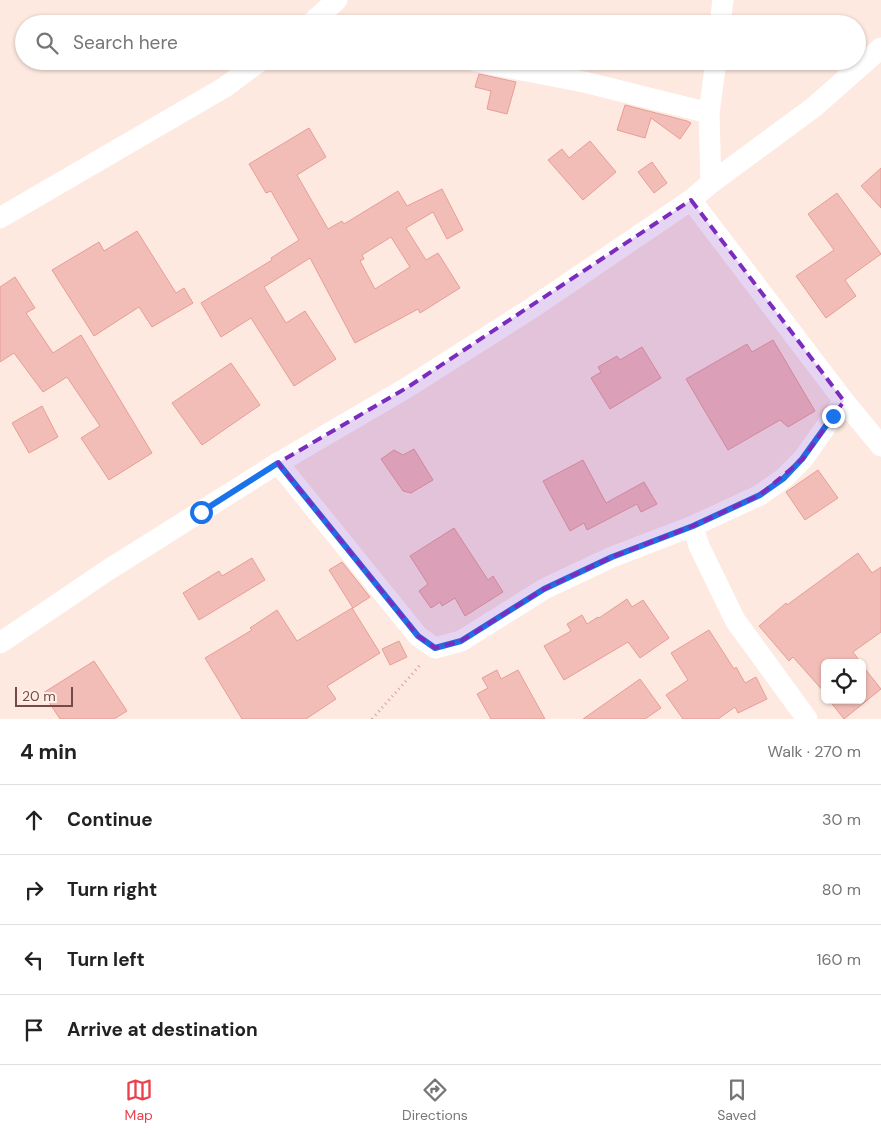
<!DOCTYPE html>
<meta charset="utf-8">
<style>
:root{--surface:#fff;--page:#f6f6f6;--text:#222;--muted:#767676;--line:#e0e0e0;--accent:#ec404c}
body{margin:0;font-family:"DM Sans",sans-serif;background:var(--page);color:var(--text)}
.controls{position:absolute;right:15px;bottom:15px;display:grid;overflow:hidden;border-radius:8px;box-shadow:0 1px 4px #0004}
.controls button{width:45px;height:45px;display:grid;place-items:center;padding:0;border:0;border-bottom:1px solid var(--line);background:var(--surface);color:var(--text);font:25px sans-serif}
.scale{position:absolute;left:15px;bottom:12px;width:58px;box-sizing:border-box;padding-left:5px;border:2px solid #754947;border-top:0;font-size:14px;line-height:18px;white-space:nowrap;color:#754947;-webkit-text-stroke:4px #ffefe7;paint-order:stroke}
.stop{position:absolute;width:15px;height:15px;margin:-11px;border:4px solid #1a73e8;border-radius:50%;background:#fff}
.stop.end{background:#1a73e8;border-color:#fff;box-shadow:0 1px 5px #0008}
.list{margin:0;padding:0;list-style:none}
h2{display:flex;justify-content:space-between;align-items:center;height:65px;margin:0;padding:0 20px;font-size:21px}
h2 small{font-size:16px;font-weight:400;color:var(--muted)}
.list li{display:grid;grid-template-columns:32px 1fr auto;gap:15px;align-items:center;box-sizing:border-box;height:70px;padding:0 20px;border-top:1px solid var(--line)}
.list b{display:block;font-size:19px;white-space:nowrap}
.list em{font-size:16px;font-style:normal;color:var(--muted)}
.icon{flex:none;width:28px;height:28px;fill:none;stroke:currentColor;stroke-width:2;stroke-linecap:round;stroke-linejoin:round}
.map{position:relative;flex:none;width:881px;height:719px;overflow:hidden}
.search{position:absolute;background:var(--surface);box-shadow:0 1px 4px #0004;left:15px;right:15px;top:15px;height:55px;display:flex;align-items:center;gap:12px;box-sizing:border-box;padding:0 18px;border-radius:28px;color:var(--muted);font-size:19px}
.sheet{height:345px;background:var(--surface)}
nav{display:flex;justify-content:space-around;align-items:center;box-sizing:border-box;height:70px;border-top:1px solid var(--line);background:var(--surface);font-size:14px;color:var(--muted)}
nav a{display:grid;justify-items:center;gap:2px}
nav .on{color:var(--accent)}
.map>svg:first-child{display:block}
.building{fill:#f3bdb7;stroke:#e79d97;fill-rule:evenodd}
.lines{fill:none;stroke-linecap:round;stroke-linejoin:round}
.path{stroke:#d8a09a;stroke-width:3;stroke-dasharray:1 4;stroke-linecap:butt}
.street{stroke:#fff;stroke-width:21}
.route{stroke:#1a73e8;stroke-width:6}
.marked{fill:#7b2cbf;fill-opacity:0.2;stroke:#7b2cbf;stroke-width:4;stroke-dasharray:10 6;stroke-linejoin:round}
</style>
<div class="map">
<svg width="881" height="719" viewBox="0 0 881 719">
<rect width="100%" height="100%" fill="#fde9e0"/>
<!-- building -->
<g class="building">
<polygon points="479,74 516,82 507,114 487,109 491,91 475,87"/>
<polygon points="625,105 687,121 691,123 680,139 651,118 645,138 617,130"/>
<path d="M309 128 326 157 297 175 328 229 342 221 344 224 398 191 407 206 442 189 463 230 447 239 433 212 406 228 426 260 438 253 460 288 420 313 418 309 355 343 310 258 264 287 286 323 305 311 336 359 294 386 251 318 221 337 201 303 272 260 271 258 299 240 271 191 266 193 249 164ZM391 237 410 267 375 289 360 261 364 259 362 255Z"/>
<polygon points="590,141 616,172 583,200 548,160 562,149 569,158"/>
<polygon points="652,162 667,183 654,193 638,172"/>
<polygon points="881,168 881,208 861,186"/>
<polygon points="837,193 881,254 845,280 856,296 826,318 796,276 834,250 808,214"/>
<polygon points="137,231 176,293 184,288 193,303 152,327 139,307 94,336 52,270 99,242 104,251"/>
<polygon points="15,277 35,308 26,313 53,353 81,335 152,453 109,480 81,438 100,426 67,377 43,392 14,353 0,362 0,287"/>
<polygon points="773,340 815,411 788,427 780,420 728,450 686,379 747,344 752,352"/>
<polygon points="642,347 661,378 610,409 591,378 601,372 598,367 617,356 620,360"/>
<polygon points="231,363 260,405 202,445 172,403"/>
<polygon points="42,406 58,437 29,453 12,423"/>
<polygon points="414,449 433,480 411,493 403,491 381,459 394,450 403,455"/>
<polygon points="583,460 606,503 644,482 657,504 641,512 637,504 587,530 584,523 570,531 543,481"/>
<polygon points="818,470 838,498 805,520 786,492"/>
<polygon points="454,528 488,580 493,576 503,592 465,616 455,598 442,606 440,602 431,608 419,591 428,584 410,556"/>
<polygon points="858,553 872,573 881,567 881,632 853,652 861,663 825,663 825,693 793,657 789,661 759,626 786,603 787,605"/>
<polygon points="252,558 265,580 199,620 183,593 219,571 222,576"/>
<polygon points="342,562 370,597 353,608 329,570"/>
<polygon points="627,599 632,607 643,600 669,638 640,658 628,642 564,680 544,646 571,631 567,624 582,615 587,624 598,617 599,618"/>
<polygon points="352,608 380,653 327,686 336,699 306,719 242,719 205,658 252,630 250,628 277,610 297,641"/>
<polygon points="709,630 734,669 736,667 745,683 756,677 767,699 738,713 735,707 718,719 683,719 666,695 688,680 671,653"/>
<polygon points="399,641 407,657 390,665 382,649"/>
<polygon points="94,661 127,711 114,719 60,719 43,693"/>
<polygon points="862,665 881,689 844,719 829,700 862,700"/>
<polygon points="497,670 501,679 518,670 545,719 491,719 477,694 488,688 482,678"/>
<polygon points="640,679 661,708 645,719 583,719"/>
</g>
<g class="lines">
<!-- path -->
<polyline class="path" points="372,719 422,663"/>
<!-- street -->
<g class="street">
<polyline points="310,24 337,0"/>
<polyline points="720,24 723,0"/>
<polyline points="475,61 584,82 709,113"/>
<polyline points="711,183 709,113 716,61"/>
<polyline points="691,200 844,401 881,446"/>
<polyline points="0,218 225,87 260,61"/>
<polyline points="278,463 418,636 435,648 461,641 544,589 612,557 693,526 760,495 784,478 803,459 844,401"/>
<polyline points="693,526 699,546 735,620 807,719"/>
<polyline points="0,643 108,570 278,463 408,387 532,308 691,200 711,183 814,107 881,48"/>
</g>
</g>
<g class="lines">
<!-- route -->
<polyline class="route" points="201,512 278,463 418,636 435,648 461,641 544,589 612,557 693,526 760,495 784,478 802,459 833,416"/>
</g>
<!-- marked area -->
<path class="marked" d="M691 200 844 401 803 459 760 495 693 526 612 557 544 589 461 641 435 648 418 636 278 463 408 387Z"/>
</svg>
<div class="controls">
<button><svg class="icon" aria-label="locate" viewBox="0 0 24 24"><circle cx="12" cy="12" r="6"/><path d="M12 2v4M12 18v4M2 12h4M18 12h4"/></svg></button>
</div>
<div class="scale">20 m</div>
<div class="stop" style="left:201px;top:512px"></div>
<div class="stop end" style="left:833px;top:416px"></div>
<div class="search"><svg class="icon" aria-label="search" viewBox="0 0 24 24"><circle cx="10" cy="10" r="6"/><path d="M15 15l6 6"/></svg>Search here</div>
</div>
<section class="sheet">
<h2>4 min<small>Walk · 270 m</small></h2>
<ul class="list">
<li><svg class="icon" aria-label="ahead" viewBox="0 0 24 24"><path d="M12 20V5M6 11l6-6 6 6"/></svg><div><b>Continue</b></div><em>30 m</em></li>
<li><svg class="icon" aria-label="right" viewBox="0 0 24 24"><path d="M7 20v-9h11M14 6l5 5-5 5"/></svg><div><b>Turn right</b></div><em>80 m</em></li>
<li><svg class="icon" aria-label="left" viewBox="0 0 24 24"><path d="M17 20v-9H6M10 6l-5 5 5 5"/></svg><div><b>Turn left</b></div><em>160 m</em></li>
<li><svg class="icon" aria-label="arrive" viewBox="0 0 24 24"><path d="M6 21V4h12l-3 4 3 4H6"/></svg><div><b>Arrive at destination</b></div></li>
</ul>
</section>
<nav>
<a class="on"><svg class="icon" aria-label="map" viewBox="0 0 24 24"><path d="M3 6l6-2 6 2 6-2v14l-6 2-6-2-6 2zM9 4v14M15 6v14"/></svg>Map</a>
<a><svg class="icon" aria-label="directions" viewBox="0 0 24 24"><path d="M12 3l9 9-9 9-9-9zM9 14v-3h6M13 9l2 2-2 2"/></svg>Directions</a>
<a><svg class="icon" aria-label="saved" viewBox="0 0 24 24"><path d="M7 4h10v16l-5-4-5 4z"/></svg>Saved</a>
</nav>
